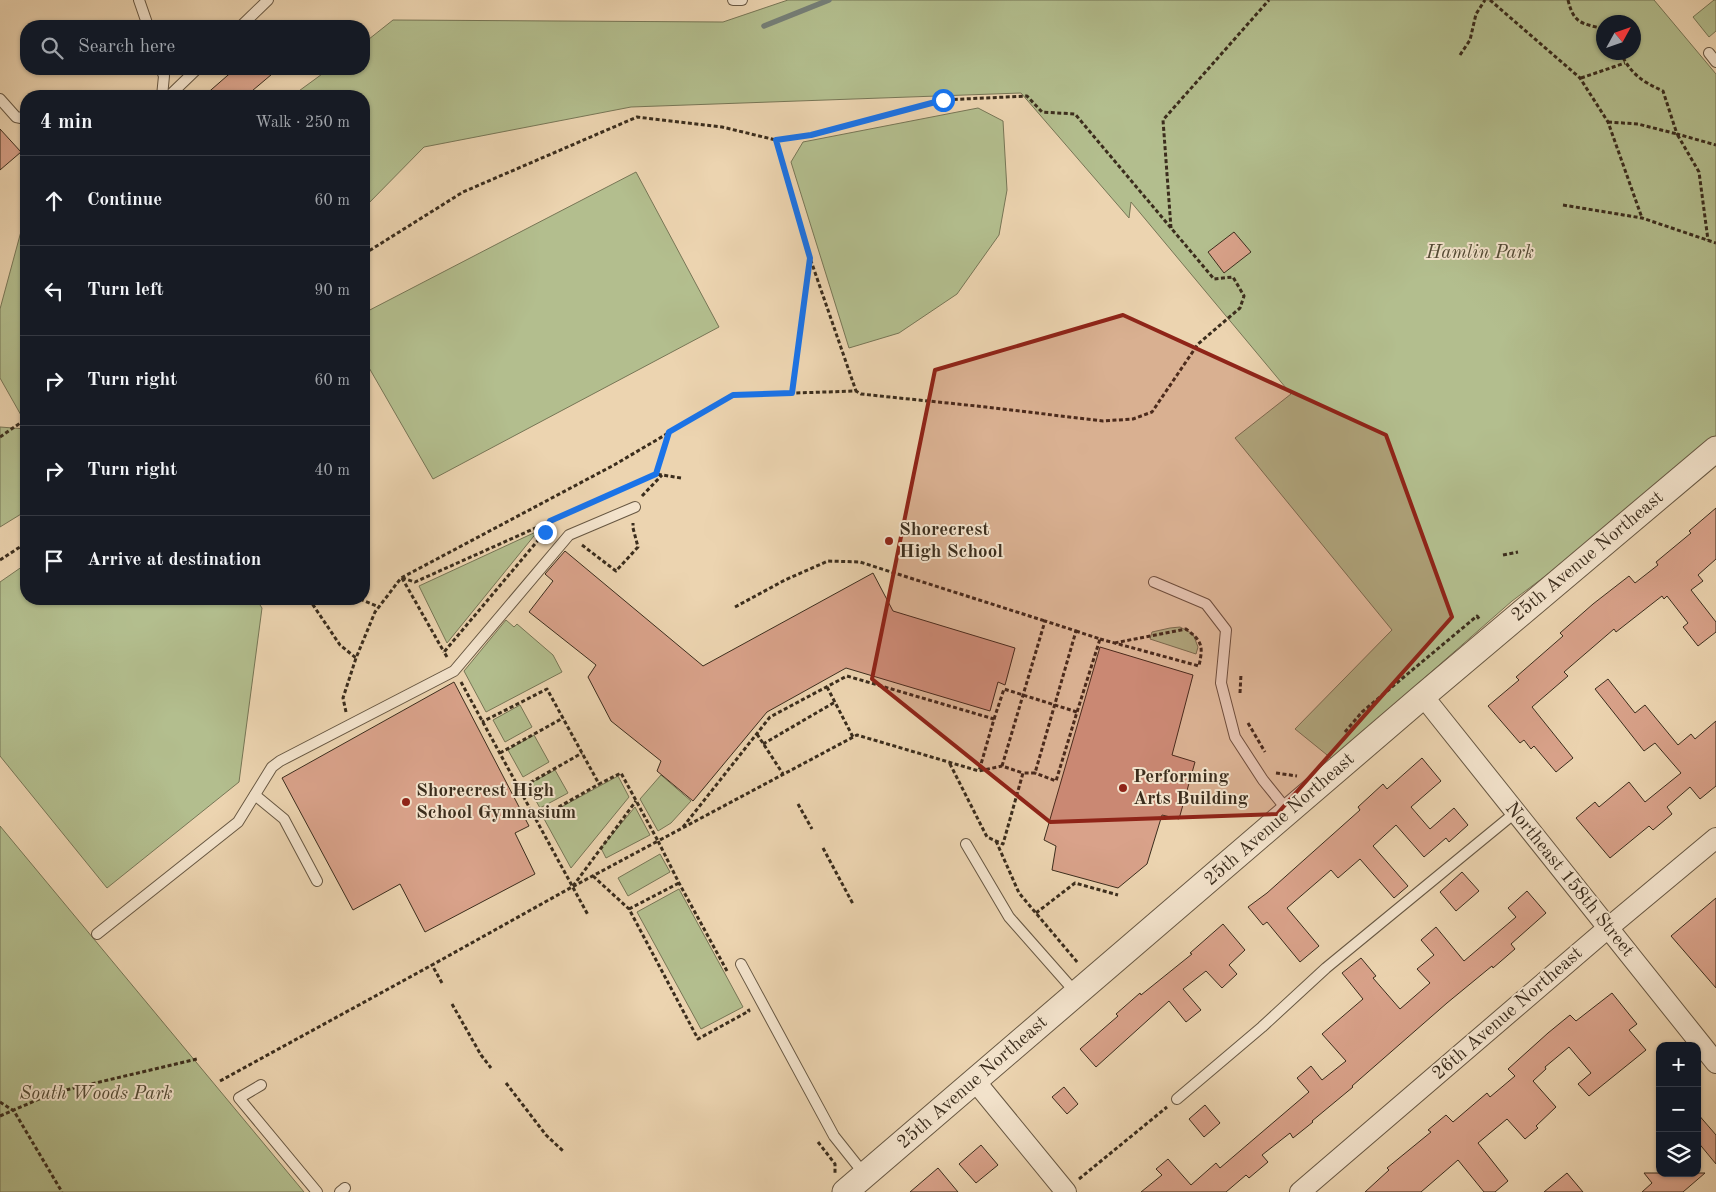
<!DOCTYPE html>
<meta charset="utf-8">
<style>
:root{--surface:#171b24;--page:#20242c;--text:#f1f3f6;--muted:#9ea1a6;--line:#363941}
body{margin:0;font-family:"Old Standard TT",serif;background:var(--page);color:var(--text)}
.controls{position:absolute;right:15px;bottom:15px;display:grid;overflow:hidden;border-radius:10px;box-shadow:0 1px 4px #0004}
.controls button{width:45px;height:45px;display:grid;place-items:center;padding:0;border:0;border-bottom:1px solid var(--line);background:var(--surface);color:var(--text);font:25px sans-serif}
.compass{position:absolute;left:1596px;top:15px;width:45px;height:45px;border-radius:50%;background:var(--surface);box-shadow:0 1px 4px #0004;rotate:50deg}
.stop{position:absolute;width:15px;height:15px;margin:-11px;border:4px solid #1a73e8;border-radius:50%;background:#fff}
.stop.end{background:#1a73e8;border-color:#fff;box-shadow:0 1px 5px #0008}
.list{margin:0;padding:0;list-style:none}
h2{display:flex;justify-content:space-between;align-items:center;height:65px;margin:0;padding:0 20px;font-size:21px}
h2 small{font-size:16px;font-weight:400;color:var(--muted)}
.list li{display:grid;grid-template-columns:32px 1fr auto;gap:15px;align-items:center;box-sizing:border-box;height:90px;padding:0 20px;border-top:1px solid var(--line)}
.list b{display:block;font-size:19px;white-space:nowrap}
.list em{font-size:16px;font-style:normal;color:var(--muted)}
.icon{flex:none;width:28px;height:28px;fill:none;stroke:currentColor;stroke-width:2;stroke-linecap:round;stroke-linejoin:round}
.map{position:relative;flex:none;width:1716px;height:1192px;overflow:hidden}
.search{position:absolute;background:var(--surface);box-shadow:0 1px 4px #0004;left:20px;top:20px;width:350px;height:55px;display:flex;align-items:center;gap:12px;box-sizing:border-box;padding:0 18px;border-radius:20px;color:var(--muted);font-size:19px}
.panel{position:absolute;background:var(--surface);box-shadow:0 1px 4px #0004;left:20px;top:90px;width:350px;height:515px;border-radius:20px}
.map>svg:first-child{display:block}
.green{fill:#b3be8e;stroke:#777656;fill-rule:evenodd}
.lines{fill:none;stroke-linecap:round;stroke-linejoin:round}
.stream{stroke:#757f78;stroke-width:5.5}
.building{fill:#d9a28a;stroke:#3b2d1d}
.service-casing{stroke:#675742;stroke-width:12}
.minor-casing{stroke:#675742;stroke-width:22}
.tertiary-casing{stroke:#675742;stroke-width:27}
.path{stroke:#3b2d1d;stroke-width:3;stroke-dasharray:4 2.5;stroke-linecap:butt}
.service{stroke:#f3e3cc;stroke-width:10}
.minor{stroke:#f3e3cc;stroke-width:20}
.tertiary{stroke:#f3e3cc;stroke-width:25}
.route{stroke:#1a73e8;stroke-width:6}
.marked{fill:#8f2418;fill-opacity:0.2;stroke:#8f2418;stroke-width:4;stroke-linejoin:round}
.poi-dot{fill:#8f2418;stroke:#f3e3cc;stroke-width:2}
.labels{text-anchor:middle;dominant-baseline:central;stroke-width:4;stroke-linejoin:round;paint-order:stroke}
.park-label{font-size:19px;font-style:italic;fill:#534a34;stroke:#f3e3cc}
.poi-label{font-size:19px;font-weight:bold;fill:#3b2d1d;stroke:#f3e3cc;text-anchor:start}
.street-label{font-size:19px;fill:#3b2d1d;stroke:#f3e3cc}
</style>
<div class="map">
<svg width="1716" height="1192" viewBox="0 0 1716 1192">
<rect width="100%" height="100%" fill="#ecd4b0"/>
<filter id="stains"><feTurbulence type="fractalNoise" baseFrequency=".004" numOctaves="4"/><feColorMatrix values="0 0 0 0 .2 0 0 0 0 .09 0 0 0 0 .02 0 0 0 .5 -.17"/></filter>
<radialGradient id="worn" r=".72"><stop offset=".6" stop-color="#630" stop-opacity="0"/><stop offset="1" stop-color="#630" stop-opacity=".3"/></radialGradient>
<!-- green -->
<g class="green">
<path d="M788 0H1654L1716 74V448L1512 601 1332 759 1295 729 1392 630 1235 438 1291 394 1131 202 1129 218 1021 93 631 107 424 147 364 208V96H292L329 69H364V43L393 20 723 22ZM1604 22H1634V52H1604Z"/>
<polygon points="1714,0 1716,0 1716,31 1709,37 1693,17"/>
<polygon points="978,108 1003,121 1007,190 999,235 957,294 899,333 849,348 791,162 803,142"/>
<polygon points="636,172 719,327 433,479 364,359 364,313"/>
<polygon points="26,213 26,424 0,378 0,309"/>
<polygon points="0,427 26,429 26,511 0,527"/>
<polygon points="538,531 447,643 419,586"/>
<polygon points="26,564 26,599 256,599 262,608 239,782 107,888 0,756 0,582"/>
<polygon points="506,620 514,627 517,624 553,655 562,672 486,712 464,671"/>
<polygon points="1180,627 1193,634 1198,647 1196,654 1150,639 1152,632 1170,628"/>
<polygon points="520,705 532,727 505,742 493,720"/>
<polygon points="534,735 549,762 523,777 508,750"/>
<polygon points="555,770 568,793 540,808 527,785"/>
<polygon points="661,775 691,801 671,823 658,831 640,799"/>
<polygon points="618,776 629,797 571,868 543,817"/>
<polygon points="635,807 650,835 606,858 601,848"/>
<polygon points="0,826 304,1192 0,1192"/>
<polygon points="660,854 670,872 628,896 618,878"/>
<polygon points="679,889 743,1007 701,1029 637,912"/>
</g>
<g class="lines">
<!-- stream -->
<polyline class="stream" points="764,26 829,0"/>
</g>
<!-- building -->
<g class="building">
<polygon points="235,69 278,69 246,96 204,96"/>
<polygon points="0,129 21,152 0,170"/>
<polygon points="1234,232 1251,252 1224,273 1208,252"/>
<polygon points="1716,508 1716,559 1698,575 1703,581 1691,590 1716,622 1716,632 1698,646 1683,627 1688,623 1667,596 1664,599 1662,596 1616,632 1614,629 1564,672 1568,676 1532,707 1573,758 1556,772 1534,746 1531,749 1524,740 1520,743 1488,706 1519,680 1516,677 1563,636 1560,633 1593,604 1629,576 1635,583 1658,565 1656,562 1691,533 1689,531"/>
<polygon points="565,551 703,666 873,573 893,611 1015,648 1005,685 998,682 990,711 846,668 767,712 693,801 657,771 661,761 611,721 588,677 596,665 529,612 553,581 545,574"/>
<polygon points="1100,647 1193,675 1172,755 1195,762 1179,819 1162,815 1147,864 1118,888 1052,870 1056,846 1044,840"/>
<polygon points="1608,679 1635,713 1645,705 1678,745 1691,734 1695,739 1716,721 1716,786 1700,799 1690,787 1667,807 1672,814 1653,830 1649,826 1610,858 1576,818 1595,802 1599,807 1629,782 1645,802 1681,773 1655,743 1644,751 1622,723 1595,689"/>
<polygon points="454,682 529,826 515,833 535,874 425,932 400,884 353,910 282,778"/>
<polygon points="1422,758 1441,781 1411,807 1430,829 1454,808 1468,825 1449,842 1446,838 1424,857 1396,825 1373,846 1408,886 1394,898 1360,859 1338,878 1331,870 1287,908 1319,946 1300,962 1267,922 1263,925 1248,907 1267,893 1360,810 1358,807 1383,784 1387,789"/>
<polygon points="1462,872 1479,891 1456,911 1440,892"/>
<polygon points="1527,891 1546,913 1511,944 1515,949 1493,968 1492,966 1447,1003 1352,1086 1353,1087 1312,1121 1313,1122 1293,1138 1290,1133 1262,1155 1268,1162 1249,1178 1246,1175 1226,1192 1141,1192 1162,1175 1156,1169 1168,1159 1191,1185 1216,1163 1220,1168 1309,1092 1297,1078 1311,1066 1322,1080 1346,1061 1322,1034 1363,999 1342,973 1361,958 1376,976 1373,978 1400,1009 1430,983 1417,969 1434,955 1421,940 1436,927 1464,961 1516,917 1508,908"/>
<polygon points="1716,898 1716,988 1671,936"/>
<polygon points="1223,924 1245,950 1229,965 1237,974 1222,988 1206,971 1183,989 1201,1010 1186,1022 1169,1001 1096,1067 1080,1049 1118,1016 1116,1014 1140,993 1141,995 1192,954 1190,953"/>
<polygon points="1612,993 1637,1024 1629,1030 1646,1050 1589,1096 1578,1084 1591,1073 1569,1047 1545,1067 1546,1069 1533,1081 1556,1107 1536,1126 1538,1128 1525,1139 1507,1119 1478,1143 1508,1181 1495,1192 1484,1192 1458,1160 1421,1192 1365,1192 1389,1170 1387,1168 1431,1132 1428,1130 1446,1115 1453,1122 1487,1093 1490,1097 1515,1076 1508,1069 1548,1033 1570,1015 1576,1021"/>
<polygon points="1064,1087 1078,1104 1067,1114 1052,1097"/>
<polygon points="1205,1105 1220,1123 1204,1137 1189,1119"/>
<polygon points="1697,1113 1716,1135 1716,1164 1697,1141"/>
<polygon points="981,1145 998,1165 976,1183 959,1164"/>
<polygon points="938,1168 958,1192 910,1192"/>
<polygon points="1567,1173 1583,1192 1544,1192"/>
<polygon points="1644,1173 1705,1173 1683,1192 1642,1192 1652,1183"/>
</g>
<g class="lines">
<!-- service casing -->
<g class="service-casing">
<g id="service">
<polyline points="139,0 148,26"/>
<polyline points="733,0 742,0"/>
<polyline points="241,26 268,0"/>
<polyline points="1709,53 1716,62"/>
<polyline points="161,69 164,76 162,96"/>
<polyline points="169,96 197,69"/>
<polyline points="0,99 16,117 26,119"/>
<polyline points="1154,582 1206,604 1226,630 1221,683 1235,737 1263,780 1288,811"/>
<polyline points="255,795 284,819 317,881"/>
<polyline points="966,844 1009,917 1076,993"/>
<polyline points="97,934 238,822 272,767 280,761 454,671 569,535 635,507"/>
<polyline points="741,964 834,1136 865,1175"/>
<polyline points="261,1085 239,1098 317,1192"/>
<polyline points="1177,1099 1262,1027 1326,968 1516,812"/>
<polyline points="340,1192 345,1188"/>
</g>
</g>
<!-- minor casing -->
<g class="minor-casing">
<g id="minor">
<polyline points="1423,696 1716,1063"/>
<polyline points="975,1081 1066,1192"/>
<polyline points="1300,1192 1608,928 1716,838"/>
</g>
</g>
<!-- tertiary casing -->
<g class="tertiary-casing">
<polyline id="tertiary" points="845,1192 1423,696 1716,449"/>
</g>
<!-- path -->
<g class="path">
<polyline points="1490,0 1580,78 1608,122 1642,218"/>
<path d="M1568 0C1574 24 1581 23 1604 29"/>
<path d="M1620 52C1631 74 1641 81 1663 91L1677 134 1716 145"/>
<polyline points="1460,55 1470,40 1476,14 1485,0"/>
<polyline points="1581,78 1625,63"/>
<polyline points="1608,122 1638,124 1677,134 1699,172 1708,240"/>
<polyline points="1563,205 1642,218 1716,243"/>
<polyline points="1171,228 1163,120 1269,0"/>
<polyline points="364,254 463,192 637,117 722,127 776,140 810,258 856,391"/>
<polyline points="792,393 810,259"/>
<polyline points="0,437 26,419"/>
<polyline points="656,474 668,433"/>
<polyline points="642,496 662,475"/>
<polyline points="582,545 616,571 638,547 633,528 633,523"/>
<polyline points="1503,555 1518,552"/>
<polyline points="0,560 26,543"/>
<polyline points="402,578 415,582 656,474 681,478"/>
<polyline points="402,578 444,652"/>
<polyline points="309,599 340,645 356,658"/>
<polyline points="360,599 379,607"/>
<polyline points="735,607 785,580 828,561 860,562 1045,621"/>
<polyline points="1076,631 1100,639 1077,712"/>
<path d="M1100 639 1199 666C1203 646 1203 642 1186 629L1114 643"/>
<polyline points="447,657 444,652 545,532 550,521"/>
<polyline points="461,682 588,915"/>
<polyline points="827,687 853,737"/>
<polyline points="1240,693 1241,674"/>
<polyline points="346,712 343,698 356,658 375,612 401,578 614,465 733,395 856,391 861,394 986,407 1103,421 1133,419 1152,412 1198,344 1240,308 1244,296 1233,277 1214,279 1075,114 1042,112 1027,96 943,100 811,135 776,140"/>
<polyline points="994,719 1004,689 1077,712 1056,781 1035,773"/>
<polyline points="1248,723 1265,752"/>
<polyline points="1345,732 1362,712 1477,616 1480,620"/>
<polyline points="757,734 783,774"/>
<polyline points="763,744 835,702"/>
<polyline points="500,753 563,718"/>
<polyline points="1002,766 1045,621 1076,631 1035,773 1023,773"/>
<polyline points="1276,773 1297,776"/>
<polyline points="519,789 582,753"/>
<polyline points="798,804 812,829"/>
<polyline points="536,820 599,784"/>
<polyline points="683,827 770,717 847,676 994,719 979,771"/>
<polyline points="996,841 1019,893 1078,963"/>
<polyline points="823,848 853,904"/>
<polyline points="593,876 629,909 698,1039 749,1011 748,1009"/>
<polyline points="573,886 636,801"/>
<polyline points="629,909 679,883"/>
<polyline points="1036,913 1075,883 1118,895"/>
<polyline points="727,971 679,883 658,841 857,735 979,771 1002,766 1023,773 1003,844 987,837 949,762"/>
<polyline points="442,983 432,965 572,887 658,841 621,773 599,784 547,689 482,722"/>
<polyline points="452,1004 481,1055 491,1068"/>
<polyline points="220,1081 432,965"/>
<polyline points="506,1083 546,1135 563,1151"/>
<polyline points="0,1102 14,1111 62,1192"/>
<polyline points="0,1116 53,1093 197,1059"/>
<polyline points="818,1142 835,1164 835,1173"/>
<polyline points="1079,1179 1167,1107"/>
</g>
<!-- service -->
<use href="#service" class="service"/>
<!-- minor -->
<use href="#minor" class="minor"/>
<!-- tertiary -->
<use href="#tertiary" class="tertiary"/>
</g>
<g class="lines">
<!-- route -->
<polyline class="route" points="545,532 550,521 656,474 669,432 733,395 792,393 810,258 776,140 811,135 943,100"/>
</g>
<!-- marked area -->
<path class="marked" d="M1123 315 1386 435 1452 617 1277 814 1050 822 872 679 935 370Z"/>
<!-- markers -->
<g class="poi-dot">
<circle cx="889" cy="541" r="5"/>
<circle cx="1123" cy="788" r="5"/>
<circle cx="406" cy="802" r="5"/>
</g>
<g class="labels">
<!-- park labels -->
<g class="park-label">
<text x="1480" y="253">Hamlin Park</text>
<text x="96" y="1094">South Woods Park</text>
</g>
<!-- poi labels -->
<g class="poi-label">
<text x="899" y="530">Shorecrest<tspan x="899" dy="22">High School</tspan></text>
<text x="1133" y="777">Performing<tspan x="1133" dy="22">Arts Building</tspan></text>
<text x="416" y="791">Shorecrest High<tspan x="416" dy="22">School Gymnasium</tspan></text>
</g>
<!-- street labels -->
<g class="street-label">
<text transform="translate(1588 557) rotate(-40)">25th Avenue Northeast</text>
<text transform="translate(1280 820) rotate(-41)">25th Avenue Northeast</text>
<text transform="translate(1569 880) rotate(51)">Northeast 158th Street</text>
<text transform="translate(1508 1014) rotate(-41)">26th Avenue Northeast</text>
<text transform="translate(973 1083) rotate(-41)">25th Avenue Northeast</text>
</g>
</g>
<rect width="100%" height="100%" filter="url(#stains)"/>
<rect width="100%" height="100%" fill="url(#worn)"/>
</svg>
<div class="controls">
<button>+</button>
<button>−</button>
<button><svg class="icon" aria-label="layers" viewBox="0 0 24 24"><path d="M12 4l9 5-9 5-9-5zM3 14l9 5 9-5"/></svg></button>
</div>
<svg class="compass" viewBox="-18 -18 36 36"><path d="M0-13l5 13h-10z" fill="#e53935"/><path d="M0 13l5-13h-10z" fill="#9ea1a6"/></svg>
<div class="stop" style="left:943px;top:100px"></div>
<div class="stop end" style="left:545px;top:532px"></div>
<div class="search"><svg class="icon" aria-label="search" viewBox="0 0 24 24"><circle cx="10" cy="10" r="6"/><path d="M15 15l6 6"/></svg>Search here</div>
<section class="panel">
<h2>4 min<small>Walk · 250 m</small></h2>
<ul class="list">
<li><svg class="icon" aria-label="ahead" viewBox="0 0 24 24"><path d="M12 20V5M6 11l6-6 6 6"/></svg><div><b>Continue</b></div><em>60 m</em></li>
<li><svg class="icon" aria-label="left" viewBox="0 0 24 24"><path d="M17 20v-9H6M10 6l-5 5 5 5"/></svg><div><b>Turn left</b></div><em>90 m</em></li>
<li><svg class="icon" aria-label="right" viewBox="0 0 24 24"><path d="M7 20v-9h11M14 6l5 5-5 5"/></svg><div><b>Turn right</b></div><em>60 m</em></li>
<li><svg class="icon" aria-label="right" viewBox="0 0 24 24"><path d="M7 20v-9h11M14 6l5 5-5 5"/></svg><div><b>Turn right</b></div><em>40 m</em></li>
<li><svg class="icon" aria-label="arrive" viewBox="0 0 24 24"><path d="M6 21V4h12l-3 4 3 4H6"/></svg><div><b>Arrive at destination</b></div></li>
</ul>
</section>
</div>
